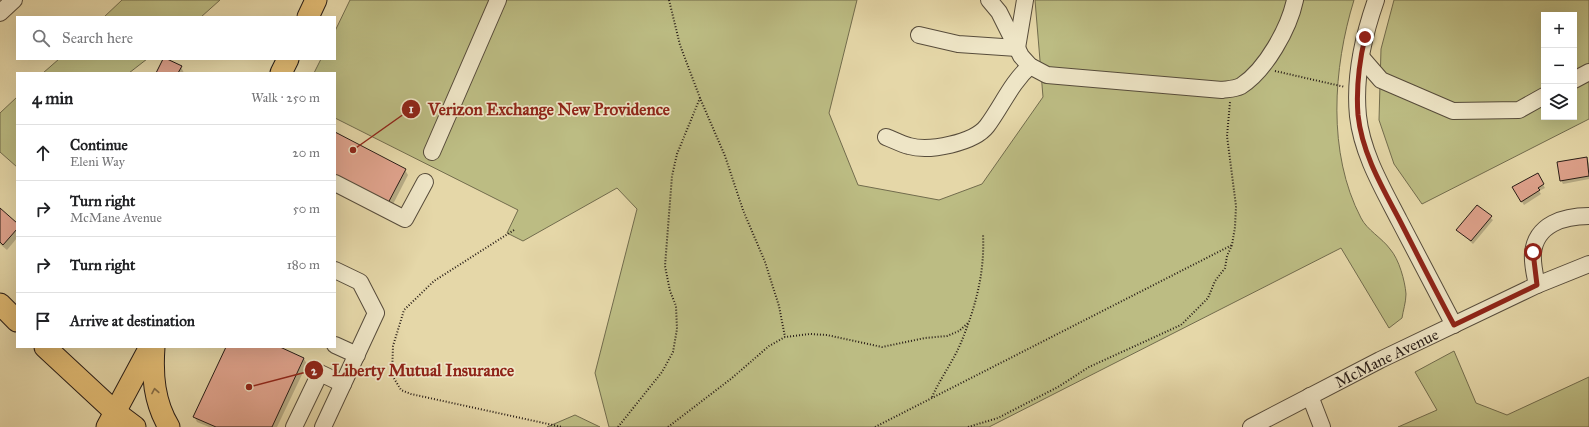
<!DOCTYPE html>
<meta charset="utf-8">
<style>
:root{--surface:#fff;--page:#f6f6f6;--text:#202124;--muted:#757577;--line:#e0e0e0}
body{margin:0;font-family:"IM FELL Great Primer",serif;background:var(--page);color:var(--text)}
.controls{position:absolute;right:12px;top:12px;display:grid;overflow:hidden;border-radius:0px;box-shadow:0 4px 16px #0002}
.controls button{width:36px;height:36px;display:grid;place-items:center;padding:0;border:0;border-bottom:1px solid var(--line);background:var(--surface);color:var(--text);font:20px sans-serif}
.stop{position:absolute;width:12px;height:12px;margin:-9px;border:3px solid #8f2418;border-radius:50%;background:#fff}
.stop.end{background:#8f2418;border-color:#fff;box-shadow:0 1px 4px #0008}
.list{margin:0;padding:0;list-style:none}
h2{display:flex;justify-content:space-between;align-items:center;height:52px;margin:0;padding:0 16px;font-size:17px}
h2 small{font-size:13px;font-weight:400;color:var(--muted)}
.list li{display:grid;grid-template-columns:26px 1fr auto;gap:12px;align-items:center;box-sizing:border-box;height:56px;padding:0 16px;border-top:1px solid var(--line)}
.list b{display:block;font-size:15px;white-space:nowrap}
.list p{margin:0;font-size:13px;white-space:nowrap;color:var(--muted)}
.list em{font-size:13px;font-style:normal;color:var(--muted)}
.icon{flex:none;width:22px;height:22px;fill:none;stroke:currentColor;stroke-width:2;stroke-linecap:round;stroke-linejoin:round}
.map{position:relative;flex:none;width:1589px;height:427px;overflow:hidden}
.search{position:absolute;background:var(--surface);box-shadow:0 4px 16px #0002;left:16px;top:16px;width:320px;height:44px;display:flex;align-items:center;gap:10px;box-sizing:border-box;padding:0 14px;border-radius:0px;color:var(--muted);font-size:15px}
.panel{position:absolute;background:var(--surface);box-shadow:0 4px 16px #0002;left:16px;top:72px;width:320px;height:276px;border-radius:0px}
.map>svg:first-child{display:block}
.green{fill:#bcbc83;stroke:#726c4d;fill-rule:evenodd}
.shadow{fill:#0003}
.building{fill:#e0a38d;stroke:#281d17}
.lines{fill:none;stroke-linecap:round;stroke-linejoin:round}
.minor-casing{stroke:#574c3b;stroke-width:18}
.major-casing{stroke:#281d17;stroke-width:23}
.path{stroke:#281d17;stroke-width:2;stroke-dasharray:1 2;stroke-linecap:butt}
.minor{stroke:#eee5c6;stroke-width:16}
.major{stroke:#e2bc74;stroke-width:21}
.oneway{stroke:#856c46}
.route{stroke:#8f2418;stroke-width:5}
.labels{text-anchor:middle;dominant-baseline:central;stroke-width:3.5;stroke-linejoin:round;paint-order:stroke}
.street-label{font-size:16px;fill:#281d17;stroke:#eee5c6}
.leader{fill:none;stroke:#8f2418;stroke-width:1.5}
.callout-dot{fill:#8f2418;stroke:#eee5c6;stroke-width:1.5}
.mark-label{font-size:12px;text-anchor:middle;font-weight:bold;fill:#fff}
.callout-label{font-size:17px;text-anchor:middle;font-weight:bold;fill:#8f2418;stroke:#eee5c6;stroke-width:3.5;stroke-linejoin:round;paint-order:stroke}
</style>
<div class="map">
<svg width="1589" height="427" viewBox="0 0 1589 427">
<rect width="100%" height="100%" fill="#e5d7a8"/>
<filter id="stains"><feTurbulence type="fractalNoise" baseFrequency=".005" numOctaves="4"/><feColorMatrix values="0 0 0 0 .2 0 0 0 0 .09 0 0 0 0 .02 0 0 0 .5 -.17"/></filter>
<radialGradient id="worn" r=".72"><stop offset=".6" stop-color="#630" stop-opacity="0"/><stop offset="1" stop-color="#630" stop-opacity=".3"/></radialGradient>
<!-- green -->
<g class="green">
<polygon points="122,0 220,0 201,17 104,17"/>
<path d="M350 0H857L829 113 858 185 939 200 982 184 1043 97 1035 0H1354C1333 68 1327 153 1361 218 1367 230 1382 238 1390 249 1399 259 1405 281 1406 294 1406 302 1403 311 1402 318L1389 328 1341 248 989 427H609L595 373 637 209 617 188 523 241 507 233 518 210 335 118V73H314L321 59H335V31Z"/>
<path d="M1394 0H1589V119L1422 204 1394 164 1379 120 1381 49ZM1544 15H1574V117H1544Z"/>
<polygon points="59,59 147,59 129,73 43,73"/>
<polygon points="17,97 17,167 0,152 0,113"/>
<polygon points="1454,351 1476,403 1507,415 1589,377 1589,427 1398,427 1437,410 1415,372"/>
<polygon points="575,415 600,427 547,427"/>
</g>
<!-- shadow -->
<g class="shadow">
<polygon points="164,59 181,67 184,73 157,73"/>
<polygon points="335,133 405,170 408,175 390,210"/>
<polygon points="1587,158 1589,164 1589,179 1563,184 1561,180"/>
<polygon points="1537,174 1545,188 1539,191 1541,194 1524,205 1513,188"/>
<polygon points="1477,207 1493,220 1473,244 1458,230"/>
<polygon points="0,209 17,224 17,238 7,250 0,244"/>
<polygon points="227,347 278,347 304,359 307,364 277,427 209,427 197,422 194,416"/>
</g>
<!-- building -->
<g class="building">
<polygon points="163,59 167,59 182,66 178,73 156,73"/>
<polygon points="335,132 406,169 387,205 335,178"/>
<polygon points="1587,157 1589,176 1560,181 1557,162"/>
<polygon points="1538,173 1544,184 1538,188 1540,190 1521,202 1512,187"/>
<polygon points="1477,205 1492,216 1471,241 1456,230"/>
<polygon points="0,208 17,223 17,229 3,245 0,242"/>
<polygon points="226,347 280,347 304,358 272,427 216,427 193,417"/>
</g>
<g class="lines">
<!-- minor casing -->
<g class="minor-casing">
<g id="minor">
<path d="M989 0 999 12 1021 56 1030 66 1047 75 1222 90C1229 89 1235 89 1241 86 1266 70 1289 28 1295 0"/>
<path d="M1376 0C1363 37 1354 77 1358 116 1362 153 1382 187 1399 220 1417 255 1436 290 1454 325"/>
<polyline points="0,13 14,0"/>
<polyline points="919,35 958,44 1017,48 1025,0"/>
<polyline points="1361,57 1381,80 1453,111 1519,110 1544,96"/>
<polyline points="1574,80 1589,72"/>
<path d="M886 137C894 140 901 144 909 146 929 152 974 143 987 126 1002 106 1011 83 1030 66"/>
<polyline points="432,152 498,0"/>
<polyline points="335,183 405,219 425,182"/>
<path d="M1537 285C1535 275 1532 264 1533 253 1536 224 1564 216 1589 216"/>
<polyline points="335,345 357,355"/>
<polyline points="1310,396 1322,427"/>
<polyline points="294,427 320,373 343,384"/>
<polyline points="323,427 376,313 360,282 335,270"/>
<path id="s1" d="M1251 427 1380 360 1537 285 1589 264"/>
</g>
</g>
<!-- major casing -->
<g class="major-casing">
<g id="major">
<polyline points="308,17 316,0"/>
<polyline points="281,73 288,59"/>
<polyline points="0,304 17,321"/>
<polyline points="45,347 115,412 135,427"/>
<path d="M154 347C152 375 154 402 169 427"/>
<polyline points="107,427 150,347"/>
</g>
</g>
<!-- path -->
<g class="path">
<polyline points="669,0 680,45 700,98 725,156 743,210 765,262 779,306 785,337"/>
<polyline points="1275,71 1345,87"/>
<polyline points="514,230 434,281 404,310 393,346 392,375 401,390 411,394 562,427"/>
<path d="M932 397C940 379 952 363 960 345 975 309 985 274 983 234"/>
<polyline points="618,427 662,372 673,352 677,329 676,306 670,291 665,266 672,176 677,154 700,98"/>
<polyline points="668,427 732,378 769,346 785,337 810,334 827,335 882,347 925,338 947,336 959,331 968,323"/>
<polyline points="875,427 1232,245"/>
<polyline points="968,427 998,418 1058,387 1089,367 1181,325 1208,298 1215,281 1225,268 1227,256 1232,245 1235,227 1236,206 1227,136 1230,102"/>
</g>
<!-- minor -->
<use href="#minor" class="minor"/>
<!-- major -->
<use href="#major" class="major"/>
</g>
<!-- one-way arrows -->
<defs><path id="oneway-chevron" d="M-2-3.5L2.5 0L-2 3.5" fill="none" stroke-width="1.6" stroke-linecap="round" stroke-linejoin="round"/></defs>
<use class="oneway" href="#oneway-chevron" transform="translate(155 391) rotate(-100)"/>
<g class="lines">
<!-- route -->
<path class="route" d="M1365 37C1359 63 1356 89 1358 115 1362 153 1382 187 1399 219 1417 254 1435 290 1454 325L1537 285 1533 252"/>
</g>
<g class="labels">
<!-- street labels -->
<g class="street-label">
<text stroke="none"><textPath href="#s1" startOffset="152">McMane Avenue</textPath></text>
</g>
</g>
<!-- callouts -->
<path class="leader" d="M353 150L411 109M249 387L314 370"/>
<g class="callout-dot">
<circle cx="353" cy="150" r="4"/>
<circle cx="249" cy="387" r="4"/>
<circle cx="411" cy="109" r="10"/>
<circle cx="314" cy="370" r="10"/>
</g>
<g class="mark-label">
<text x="411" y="113">1</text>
<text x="314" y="375">2</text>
</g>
<g class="callout-label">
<text x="549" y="115">Verizon Exchange New Providence</text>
<text x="423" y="376">Liberty Mutual Insurance</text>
</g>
<rect width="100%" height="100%" filter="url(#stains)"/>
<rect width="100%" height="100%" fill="url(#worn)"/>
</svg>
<div class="controls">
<button>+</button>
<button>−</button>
<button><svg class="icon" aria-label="layers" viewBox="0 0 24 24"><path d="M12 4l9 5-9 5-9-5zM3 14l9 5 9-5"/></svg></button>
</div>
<div class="stop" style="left:1533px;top:252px"></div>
<div class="stop end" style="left:1365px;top:37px"></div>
<div class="search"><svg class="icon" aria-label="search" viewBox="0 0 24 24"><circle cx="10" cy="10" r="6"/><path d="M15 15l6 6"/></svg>Search here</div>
<section class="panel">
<h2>4 min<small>Walk · 250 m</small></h2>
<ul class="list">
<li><svg class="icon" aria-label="ahead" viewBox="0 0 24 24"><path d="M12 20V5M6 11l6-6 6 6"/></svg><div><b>Continue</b><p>Eleni Way</p></div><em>20 m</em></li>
<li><svg class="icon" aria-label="right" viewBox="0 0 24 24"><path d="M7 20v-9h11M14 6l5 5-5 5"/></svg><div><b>Turn right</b><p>McMane Avenue</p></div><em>50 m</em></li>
<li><svg class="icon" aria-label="right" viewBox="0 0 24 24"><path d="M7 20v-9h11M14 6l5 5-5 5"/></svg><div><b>Turn right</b></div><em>180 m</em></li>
<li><svg class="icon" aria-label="arrive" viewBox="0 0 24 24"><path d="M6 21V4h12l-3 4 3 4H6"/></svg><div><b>Arrive at destination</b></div></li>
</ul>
</section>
</div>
